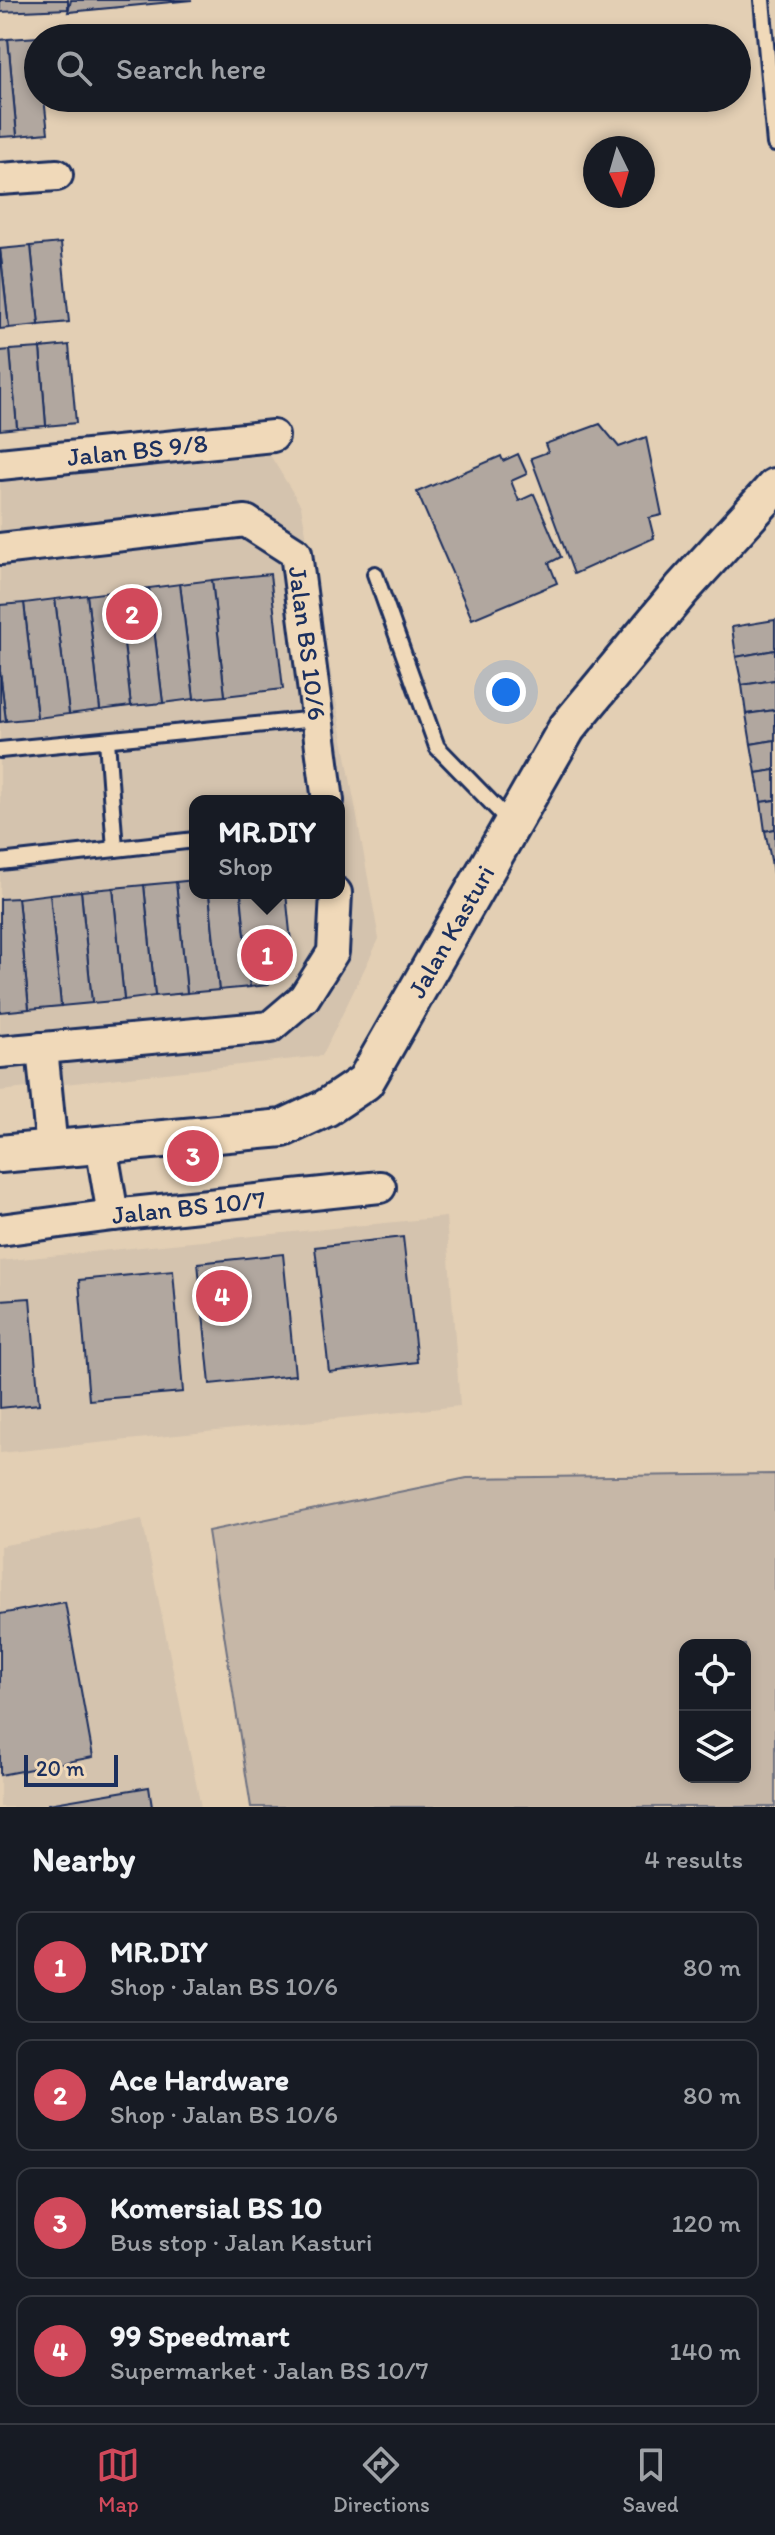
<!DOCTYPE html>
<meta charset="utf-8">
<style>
:root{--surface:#171b24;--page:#20242c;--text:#f1f3f6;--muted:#9ea1a6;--line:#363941;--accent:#d1495b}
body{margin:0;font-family:Itim,sans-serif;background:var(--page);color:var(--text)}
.controls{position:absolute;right:24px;bottom:24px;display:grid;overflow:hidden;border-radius:16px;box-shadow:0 4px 12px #0003}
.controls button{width:72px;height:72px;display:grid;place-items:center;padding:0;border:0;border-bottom:2px solid var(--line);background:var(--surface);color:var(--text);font:40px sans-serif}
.compass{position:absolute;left:583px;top:136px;width:72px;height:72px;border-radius:50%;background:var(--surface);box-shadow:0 4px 12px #0003;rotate:175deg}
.scale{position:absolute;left:24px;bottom:20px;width:94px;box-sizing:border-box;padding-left:8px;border:4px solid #1b2f5e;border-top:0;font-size:22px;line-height:28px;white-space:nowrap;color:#1b2f5e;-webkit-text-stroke:6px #f0d9b9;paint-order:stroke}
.you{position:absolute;left:506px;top:692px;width:28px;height:28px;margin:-20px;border:6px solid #fff;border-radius:50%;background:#1a73e8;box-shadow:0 0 0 12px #1a73e833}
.badge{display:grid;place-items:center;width:52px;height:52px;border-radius:50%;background:var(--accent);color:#fff;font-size:26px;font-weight:700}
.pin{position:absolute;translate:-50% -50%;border:4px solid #fff;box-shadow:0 2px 8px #0006}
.popup{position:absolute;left:189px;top:795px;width:156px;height:104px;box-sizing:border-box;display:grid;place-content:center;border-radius:16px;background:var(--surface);filter:drop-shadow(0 2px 6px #0005);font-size:26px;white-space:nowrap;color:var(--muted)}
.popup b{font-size:30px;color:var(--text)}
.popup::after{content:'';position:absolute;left:50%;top:100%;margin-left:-16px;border:16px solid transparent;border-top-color:var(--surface)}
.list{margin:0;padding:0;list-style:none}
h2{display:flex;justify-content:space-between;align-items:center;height:104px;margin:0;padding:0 32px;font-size:34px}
h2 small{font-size:26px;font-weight:400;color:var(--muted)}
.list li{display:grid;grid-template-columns:52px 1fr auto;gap:24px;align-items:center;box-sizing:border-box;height:112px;margin:0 16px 16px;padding:0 16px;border:2px solid var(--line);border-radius:16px}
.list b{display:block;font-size:30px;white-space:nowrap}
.list p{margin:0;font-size:26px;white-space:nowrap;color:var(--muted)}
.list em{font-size:26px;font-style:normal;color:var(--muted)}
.icon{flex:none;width:44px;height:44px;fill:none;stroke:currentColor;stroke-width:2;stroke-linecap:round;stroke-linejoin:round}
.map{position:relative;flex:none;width:775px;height:1807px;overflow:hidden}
.search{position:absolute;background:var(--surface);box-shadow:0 4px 12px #0003;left:24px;right:24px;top:24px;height:88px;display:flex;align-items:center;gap:20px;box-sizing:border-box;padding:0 28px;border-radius:44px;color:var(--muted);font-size:30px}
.sheet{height:616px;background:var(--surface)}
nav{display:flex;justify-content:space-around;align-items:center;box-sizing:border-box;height:112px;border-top:2px solid var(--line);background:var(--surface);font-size:22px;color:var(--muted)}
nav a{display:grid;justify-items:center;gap:4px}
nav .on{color:var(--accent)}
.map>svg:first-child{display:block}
.built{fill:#d4c3ae;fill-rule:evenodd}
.green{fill:#c6b7a7;stroke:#707382;stroke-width:2;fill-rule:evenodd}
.building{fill:#b1a79f;stroke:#1b2f5e;stroke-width:2}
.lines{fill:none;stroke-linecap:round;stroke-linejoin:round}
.service-casing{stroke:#1b2f5e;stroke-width:20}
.minor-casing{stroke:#1b2f5e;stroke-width:36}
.tertiary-casing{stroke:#1b2f5e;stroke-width:42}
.service{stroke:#f0d9b9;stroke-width:14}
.minor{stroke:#f0d9b9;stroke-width:30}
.tertiary{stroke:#f0d9b9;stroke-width:36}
.labels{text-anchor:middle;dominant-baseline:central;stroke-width:7;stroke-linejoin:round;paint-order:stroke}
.street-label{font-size:26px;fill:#1b2f5e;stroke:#f0d9b9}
</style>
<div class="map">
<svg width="775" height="1807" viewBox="0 0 775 1807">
<rect width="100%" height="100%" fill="#e3cfb4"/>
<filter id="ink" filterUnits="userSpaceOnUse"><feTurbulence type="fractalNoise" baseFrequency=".0125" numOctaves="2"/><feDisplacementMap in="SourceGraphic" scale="16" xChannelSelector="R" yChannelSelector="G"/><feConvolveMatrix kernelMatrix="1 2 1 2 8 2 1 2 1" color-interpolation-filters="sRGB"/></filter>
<g filter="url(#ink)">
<!-- built -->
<g class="built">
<path d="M270 455 301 506 379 939 322 1056 0 1091V480ZM195 801H339V893H195Z"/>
<polygon points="446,1217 460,1406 0,1453 0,1261"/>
<polygon points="142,1519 201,1807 0,1807 0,1546"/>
</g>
<!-- green -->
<path class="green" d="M775 1474V1807H251L208 1531 467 1478ZM685 1645H745V1777H685Z"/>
<!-- building -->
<g class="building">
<polygon points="0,0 68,0 68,9 0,12"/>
<polygon points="71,0 192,0 68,12"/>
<polygon points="39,37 38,98 44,98 48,133 17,136 8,39"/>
<polygon points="8,39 17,136 0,137 0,40"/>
<polygon points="61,243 69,322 39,325 31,246"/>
<polygon points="31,246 39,325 9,328 0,249"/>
<polygon points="0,249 9,328 0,329"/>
<polygon points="69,345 76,423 46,426 40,348"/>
<polygon points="40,348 46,426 17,428 10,350"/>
<polygon points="10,350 17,428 0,430 0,351"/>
<polygon points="600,424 619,447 646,437 662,515 649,518 654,538 574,574 531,458 548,452 545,444"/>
<polygon points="518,454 527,474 511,481 519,501 534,494 561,557 549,563 557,583 472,619 417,492 501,456 503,461"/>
<polygon points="270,574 283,689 225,696 212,580"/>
<polygon points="212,580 225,696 194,699 180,584"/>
<polygon points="180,584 194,699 163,703 149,588"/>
<polygon points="149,588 163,703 131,706 118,591"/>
<polygon points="118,591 131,706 100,710 87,595"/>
<polygon points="87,595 100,710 69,714 55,599"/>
<polygon points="55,599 69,714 37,718 24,603"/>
<polygon points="24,603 37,718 6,721 0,671 0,605"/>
<polygon points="775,620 775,650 736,657 732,627"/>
<polygon points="775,650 775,680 742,685 736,657"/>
<polygon points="0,671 6,721 0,722"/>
<polygon points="775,680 775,710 746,714 742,685"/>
<polygon points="775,710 775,740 751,744 746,714"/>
<polygon points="775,740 775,770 756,773 751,744"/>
<polygon points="775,770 775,800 761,802 756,773"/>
<polygon points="775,800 775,829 765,831 761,802"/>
<polygon points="775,829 775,860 771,860 765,831"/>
<polygon points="771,860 775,860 775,888"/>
<polygon points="195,880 195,893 209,893 219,990 187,993 176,882"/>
<polygon points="176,882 187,993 155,996 144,885"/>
<polygon points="144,885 155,996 124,1000 113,888"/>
<polygon points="113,888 124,1000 92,1003 81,891"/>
<polygon points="81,891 92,1003 61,1006 50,894"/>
<polygon points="209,893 241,893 250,987 219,990"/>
<polygon points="241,893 286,893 292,952 268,985 250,987"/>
<polygon points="50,894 61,1006 29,1009 18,898"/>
<polygon points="18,898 29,1009 0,1012 0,899"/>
<polygon points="403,1237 417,1362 329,1372 315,1247"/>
<polygon points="283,1254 295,1375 210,1384 198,1263"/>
<polygon points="173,1271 183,1392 89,1400 79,1280"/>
<polygon points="30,1298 39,1404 0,1408 0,1300"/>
<polygon points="65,1602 93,1757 0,1775 0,1614"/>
<polygon points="149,1787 152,1807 48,1807 48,1804"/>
</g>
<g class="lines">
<!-- service casing -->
<g class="service-casing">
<g id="service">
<polyline points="762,0 775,144"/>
<polyline points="375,574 437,747 512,824"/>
<polyline points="107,740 115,849"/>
<polyline points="0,750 316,719"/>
<polyline points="0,862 195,840"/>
</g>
</g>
<!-- minor casing -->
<g class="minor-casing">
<g id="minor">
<polyline points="0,179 57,175"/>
<path id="s1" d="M0 464 273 436"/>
<path id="s2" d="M0 549 246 521 296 553 328 801"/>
<polyline points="42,1048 52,1150"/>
<polyline points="0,1052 270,1027 304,998 333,952 336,893"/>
<polyline points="101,1145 113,1215"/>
<path id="s3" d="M0 1230 113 1215 380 1187"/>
</g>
</g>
<!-- tertiary casing -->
<g class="tertiary-casing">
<g id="tertiary">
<path id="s4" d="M0 1154 283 1128 326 1108 365 1082 567 728 682 589 775 487"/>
</g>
</g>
<!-- service -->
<use href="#service" class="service"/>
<!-- minor -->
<use href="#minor" class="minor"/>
<!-- tertiary -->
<use href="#tertiary" class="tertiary"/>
</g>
</g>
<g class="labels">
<!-- street labels -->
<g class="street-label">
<text stroke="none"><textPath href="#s1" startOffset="138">Jalan BS 9/8</textPath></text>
<text stroke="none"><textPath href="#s2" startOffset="398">Jalan BS 10/6</textPath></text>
<text stroke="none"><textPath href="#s4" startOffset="552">Jalan Kasturi</textPath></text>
<text stroke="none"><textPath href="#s3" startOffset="190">Jalan BS 10/7</textPath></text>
</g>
</g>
</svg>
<div class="controls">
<button><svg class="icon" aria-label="locate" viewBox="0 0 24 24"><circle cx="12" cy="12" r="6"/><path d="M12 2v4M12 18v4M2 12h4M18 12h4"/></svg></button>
<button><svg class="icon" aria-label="layers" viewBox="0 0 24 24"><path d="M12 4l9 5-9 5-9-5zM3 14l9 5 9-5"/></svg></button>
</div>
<svg class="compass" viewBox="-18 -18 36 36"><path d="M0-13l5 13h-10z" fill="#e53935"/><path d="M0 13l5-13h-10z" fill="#9ea1a6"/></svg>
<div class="scale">20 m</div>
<div class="you"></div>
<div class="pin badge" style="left:267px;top:955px">1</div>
<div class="popup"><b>MR.DIY</b>Shop</div>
<div class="pin badge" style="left:132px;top:614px">2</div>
<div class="pin badge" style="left:193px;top:1156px">3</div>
<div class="pin badge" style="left:222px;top:1296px">4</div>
<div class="search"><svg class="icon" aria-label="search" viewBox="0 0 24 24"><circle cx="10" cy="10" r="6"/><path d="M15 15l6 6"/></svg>Search here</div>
</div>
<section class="sheet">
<h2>Nearby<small>4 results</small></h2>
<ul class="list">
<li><span class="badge">1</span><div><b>MR.DIY</b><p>Shop · Jalan BS 10/6</p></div><em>80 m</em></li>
<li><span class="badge">2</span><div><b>Ace Hardware</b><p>Shop · Jalan BS 10/6</p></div><em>80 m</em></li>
<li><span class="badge">3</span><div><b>Komersial BS 10</b><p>Bus stop · Jalan Kasturi</p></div><em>120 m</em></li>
<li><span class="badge">4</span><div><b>99 Speedmart</b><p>Supermarket · Jalan BS 10/7</p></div><em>140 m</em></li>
</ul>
</section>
<nav>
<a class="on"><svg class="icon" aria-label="map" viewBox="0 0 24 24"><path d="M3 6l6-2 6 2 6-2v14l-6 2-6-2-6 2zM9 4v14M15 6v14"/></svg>Map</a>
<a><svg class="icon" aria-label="directions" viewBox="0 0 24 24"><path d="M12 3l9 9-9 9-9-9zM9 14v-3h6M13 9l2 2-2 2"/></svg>Directions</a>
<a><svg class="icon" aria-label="saved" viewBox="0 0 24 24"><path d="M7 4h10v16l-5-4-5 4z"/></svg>Saved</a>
</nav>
